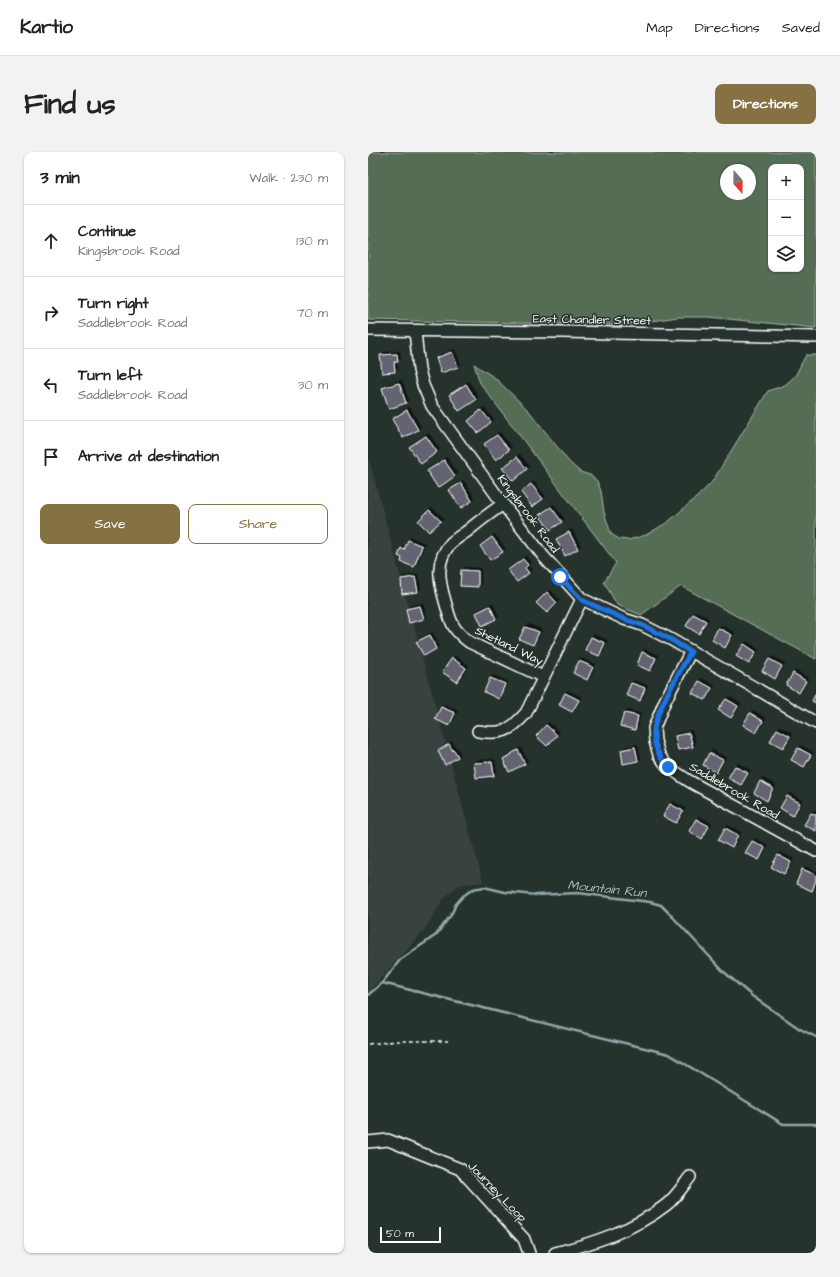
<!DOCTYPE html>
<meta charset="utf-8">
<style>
:root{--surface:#fff;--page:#f2f2f2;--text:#222;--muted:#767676;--line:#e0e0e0;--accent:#857141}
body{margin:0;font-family:"Architects Daughter",sans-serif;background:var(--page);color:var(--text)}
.controls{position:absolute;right:12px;top:12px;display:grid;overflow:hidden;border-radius:8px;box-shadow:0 1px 3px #0004}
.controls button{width:36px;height:36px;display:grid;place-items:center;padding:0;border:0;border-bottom:1px solid var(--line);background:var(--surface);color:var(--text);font:20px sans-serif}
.compass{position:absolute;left:352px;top:12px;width:36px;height:36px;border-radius:50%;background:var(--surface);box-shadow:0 1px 3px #0004;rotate:160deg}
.scale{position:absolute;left:12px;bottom:10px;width:61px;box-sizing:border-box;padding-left:4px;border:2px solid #fff;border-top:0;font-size:11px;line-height:14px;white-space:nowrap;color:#fff;-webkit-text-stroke:3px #26332d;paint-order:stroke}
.stop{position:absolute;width:12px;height:12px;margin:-9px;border:3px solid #1a73e8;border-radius:50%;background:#fff}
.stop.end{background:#1a73e8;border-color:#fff;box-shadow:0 1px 4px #0008}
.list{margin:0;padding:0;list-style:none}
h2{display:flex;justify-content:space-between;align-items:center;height:52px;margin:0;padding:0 16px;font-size:17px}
h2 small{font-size:13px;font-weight:400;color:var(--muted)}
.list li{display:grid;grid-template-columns:26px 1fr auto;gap:12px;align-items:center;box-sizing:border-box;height:72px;padding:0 16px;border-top:1px solid var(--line)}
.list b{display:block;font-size:15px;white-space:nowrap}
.list p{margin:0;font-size:13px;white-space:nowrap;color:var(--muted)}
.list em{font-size:13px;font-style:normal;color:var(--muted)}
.actions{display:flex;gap:8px;padding:12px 16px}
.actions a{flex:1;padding:9px 0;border:1px solid var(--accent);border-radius:8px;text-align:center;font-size:14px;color:var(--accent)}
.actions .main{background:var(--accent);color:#fff}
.icon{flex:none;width:22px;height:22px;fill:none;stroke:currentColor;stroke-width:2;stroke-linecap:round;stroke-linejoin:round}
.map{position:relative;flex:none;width:448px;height:1101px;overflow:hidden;border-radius:8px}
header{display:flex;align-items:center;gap:24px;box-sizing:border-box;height:56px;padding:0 20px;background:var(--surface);border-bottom:1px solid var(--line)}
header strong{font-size:19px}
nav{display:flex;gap:22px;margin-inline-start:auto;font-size:14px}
.intro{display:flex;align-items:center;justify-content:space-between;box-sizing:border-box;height:96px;padding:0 24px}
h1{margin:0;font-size:28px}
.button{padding:10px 18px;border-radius:8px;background:var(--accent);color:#fff;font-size:14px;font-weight:700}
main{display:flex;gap:24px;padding:0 24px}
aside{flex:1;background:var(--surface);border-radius:8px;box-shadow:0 1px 3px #0004}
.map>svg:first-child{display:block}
.built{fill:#394241}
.green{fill:#546d54;stroke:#aab6aa;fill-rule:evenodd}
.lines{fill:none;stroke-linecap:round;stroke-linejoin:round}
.stream{stroke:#92a8a9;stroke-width:2.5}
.building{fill:#646471;stroke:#fff;filter:url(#shadow)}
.minor-casing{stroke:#fff;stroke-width:14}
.path{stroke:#fff;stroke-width:1.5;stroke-dasharray:4 3;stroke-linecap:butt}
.minor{stroke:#26332d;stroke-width:11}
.route{stroke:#1a73e8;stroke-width:5}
.labels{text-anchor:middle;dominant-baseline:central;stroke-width:3;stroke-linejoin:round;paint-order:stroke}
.street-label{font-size:12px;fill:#fff;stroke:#26332d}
.water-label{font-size:13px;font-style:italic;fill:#aebebe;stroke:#26332d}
</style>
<header>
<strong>Kartio</strong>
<nav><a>Map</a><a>Directions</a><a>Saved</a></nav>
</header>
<div class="intro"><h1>Find us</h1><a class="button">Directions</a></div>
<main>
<aside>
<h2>3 min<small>Walk · 230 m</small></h2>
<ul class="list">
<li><svg class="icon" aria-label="ahead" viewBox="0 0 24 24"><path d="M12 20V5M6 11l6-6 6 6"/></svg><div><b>Continue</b><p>Kingsbrook Road</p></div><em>130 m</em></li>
<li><svg class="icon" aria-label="right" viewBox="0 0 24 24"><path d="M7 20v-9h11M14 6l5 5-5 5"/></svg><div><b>Turn right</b><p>Saddlebrook Road</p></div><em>70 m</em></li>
<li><svg class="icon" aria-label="left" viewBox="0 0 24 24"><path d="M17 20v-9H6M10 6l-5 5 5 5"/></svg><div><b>Turn left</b><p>Saddlebrook Road</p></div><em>30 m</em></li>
<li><svg class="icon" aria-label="arrive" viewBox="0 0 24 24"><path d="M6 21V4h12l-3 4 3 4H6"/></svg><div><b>Arrive at destination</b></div></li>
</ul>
<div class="actions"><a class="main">Save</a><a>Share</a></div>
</aside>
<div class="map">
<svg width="448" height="1101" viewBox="0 0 448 1101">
<defs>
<filter id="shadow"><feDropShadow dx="2.5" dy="-2.5" stdDeviation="0" flood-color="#0009"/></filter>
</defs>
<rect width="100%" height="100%" fill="#26332d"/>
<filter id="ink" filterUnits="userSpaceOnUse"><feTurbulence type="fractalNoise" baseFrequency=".025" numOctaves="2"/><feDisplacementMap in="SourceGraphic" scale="8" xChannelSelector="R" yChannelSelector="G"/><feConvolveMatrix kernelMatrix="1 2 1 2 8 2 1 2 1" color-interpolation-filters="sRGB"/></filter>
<g filter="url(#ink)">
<!-- built -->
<polygon class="built" points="0,304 115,730 91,733 76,746 55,780 0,840"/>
<!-- green -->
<g class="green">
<path d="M0 0H448V176L341 165H310L256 173 0 168ZM403 15H433V117H403ZM358 18H382V42H358Z"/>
<polygon points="438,203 448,203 448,507 313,434 273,463 249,453 236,430 248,411 112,231 106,212 127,226 161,259 201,310 212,320 222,323 229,329 233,339 236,360 243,382 251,387 260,388 278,383 300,370 329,345 344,330 400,239 417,233 427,224"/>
</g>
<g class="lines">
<!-- stream -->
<g class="stream">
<polyline points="14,831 301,902 415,972 448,972"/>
<polyline points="0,843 14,831 32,808 68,783 83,763 88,752 95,744 105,737 116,735 137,740 168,743 210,741 282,750 293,753 302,762 355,819 384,844 432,877 448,885"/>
</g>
</g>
<!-- building -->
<g class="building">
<polygon points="84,200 90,215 73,221 68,206"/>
<polygon points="29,202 30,210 26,210 27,220 14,221 12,203"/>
<polygon points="31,231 38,251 21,257 14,236"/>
<polygon points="98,232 108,248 91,259 81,243"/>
<polygon points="39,258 50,278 35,286 24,267"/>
<polygon points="113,258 123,270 110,281 100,269"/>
<polygon points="129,283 141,298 128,308 116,292"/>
<polygon points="58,284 69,300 53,312 41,295"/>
<polygon points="149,305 159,317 145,329 134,316"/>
<polygon points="76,308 87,324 70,336 59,319"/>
<polygon points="93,331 104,349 93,356 81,338"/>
<polygon points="163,332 175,347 164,355 153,340"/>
<polygon points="183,355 194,370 182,378 171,363"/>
<polygon points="61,358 73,369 61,380 50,369"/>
<polygon points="201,380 210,397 197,404 188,387"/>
<polygon points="124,385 135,400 122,408 112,394"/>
<polygon points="40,388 54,394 46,415 33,410 34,406 30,404 33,396 36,398"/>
<polygon points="155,407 160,413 157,416 161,421 149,430 140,418"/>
<polygon points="93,418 110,419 110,435 92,434"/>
<polygon points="47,425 50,440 34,442 33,427"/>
<polygon points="179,440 189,451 179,461 168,451"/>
<polygon points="52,454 56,467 41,471 38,457"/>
<polygon points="122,454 128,467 114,474 108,461"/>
<polygon points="325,462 338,469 331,482 318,474"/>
<polygon points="157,475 171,480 165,493 151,487"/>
<polygon points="350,476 364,483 357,496 344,488"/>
<polygon points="62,483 68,497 56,504 48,490"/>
<polygon points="223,485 237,491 231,504 217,498"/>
<polygon points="376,492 388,500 381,512 368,504"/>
<polygon points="274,500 288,506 282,519 269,513"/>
<polygon points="84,506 98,516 89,530 74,520"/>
<polygon points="401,507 414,514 407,527 394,519"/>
<polygon points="211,509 225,515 219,528 205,521"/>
<polygon points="425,521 438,529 431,541 418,533"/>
<polygon points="122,526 137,532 131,547 116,540"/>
<polygon points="331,529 344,536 337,548 324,541"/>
<polygon points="263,531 277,536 272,549 258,543"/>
<polygon points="197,541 211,548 204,560 191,553"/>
<polygon points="448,541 448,551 444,549"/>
<polygon points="358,547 370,554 363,566 350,558"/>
<polygon points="73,555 87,561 81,574 67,567"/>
<polygon points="256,561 270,564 267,578 252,574"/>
<polygon points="382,561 395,569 388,581 375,573"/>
<polygon points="178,573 189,583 179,594 168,584"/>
<polygon points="409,577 422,584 415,596 402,589"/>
<polygon points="321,581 325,595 310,598 307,584"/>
<polygon points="81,592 85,599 86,598 90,605 77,613 70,599"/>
<polygon points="267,595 270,609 255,612 253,598"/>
<polygon points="430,596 443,603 436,615 423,608"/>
<polygon points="150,598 157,612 141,620 135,607 143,603 143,602"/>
<polygon points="341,601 355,608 348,621 335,613"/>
<polygon points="124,610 126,624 108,626 106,611"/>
<polygon points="367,614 380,621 373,633 360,626"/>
<polygon points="392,629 405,636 399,649 386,641"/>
<polygon points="419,644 432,651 425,664 412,656"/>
<polygon points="302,652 315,659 308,671 295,664"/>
<polygon points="443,661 448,663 448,679 436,673"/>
<polygon points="328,667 341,674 334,687 321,679"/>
<polygon points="357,676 370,683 364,696 350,688"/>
<polygon points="384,689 397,696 391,708 377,701"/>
<polygon points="410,703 423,710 416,722 403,715"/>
<polygon points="434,717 448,723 448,728 444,739 428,732"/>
</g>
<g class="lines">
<!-- minor casing -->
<g class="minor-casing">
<g id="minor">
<polyline points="0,178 192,180 448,185"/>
<polyline points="47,179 51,218 55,233 64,254 135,352 176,405 214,447 256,467 274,473 302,487 448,571"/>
<path d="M135 352C122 361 110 370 98 380 93 383 88 387 83 391 67 408 71 429 77 449 83 470 83 476 101 490L175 525"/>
<polyline points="323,499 297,549 286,576 287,589 291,603 300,615 321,629 448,699"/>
<path d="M110 579C134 583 142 579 158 561L214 447"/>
<polyline points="0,990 20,988 92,1017 156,1087 161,1101"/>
<path d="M187 1101C226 1091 266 1078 298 1053 307 1046 315 1034 322 1025"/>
</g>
</g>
<!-- path -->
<polyline class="path" points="0,892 31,889 80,889"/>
<!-- minor -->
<use href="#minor" class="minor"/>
</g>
</g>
<g class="lines" filter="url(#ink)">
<!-- route -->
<path class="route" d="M192 425 214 448 256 467 274 473 302 487 323 500C313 517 287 560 286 578 285 592 291 605 300 615"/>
</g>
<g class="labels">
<!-- street labels -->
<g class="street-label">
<text transform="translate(224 168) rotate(1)">East Chandler Street</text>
<text transform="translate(160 362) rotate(53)">Kingsbrook Road</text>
<text transform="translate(141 494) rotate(26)">Shetland Way</text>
<text transform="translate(366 639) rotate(30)">Saddlebrook Road</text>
<text transform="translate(129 1040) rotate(46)">Journey Loop</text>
</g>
<!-- water labels -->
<g class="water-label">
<text transform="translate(239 737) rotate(6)">Mountain Run</text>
</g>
</g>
</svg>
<div class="controls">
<button>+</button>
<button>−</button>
<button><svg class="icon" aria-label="layers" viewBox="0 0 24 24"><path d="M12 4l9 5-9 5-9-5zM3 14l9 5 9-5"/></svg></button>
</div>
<svg class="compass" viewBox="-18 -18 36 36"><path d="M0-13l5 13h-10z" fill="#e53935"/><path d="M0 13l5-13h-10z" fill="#767676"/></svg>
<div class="scale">50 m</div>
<div class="stop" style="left:192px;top:425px"></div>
<div class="stop end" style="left:300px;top:615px"></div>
</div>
</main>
